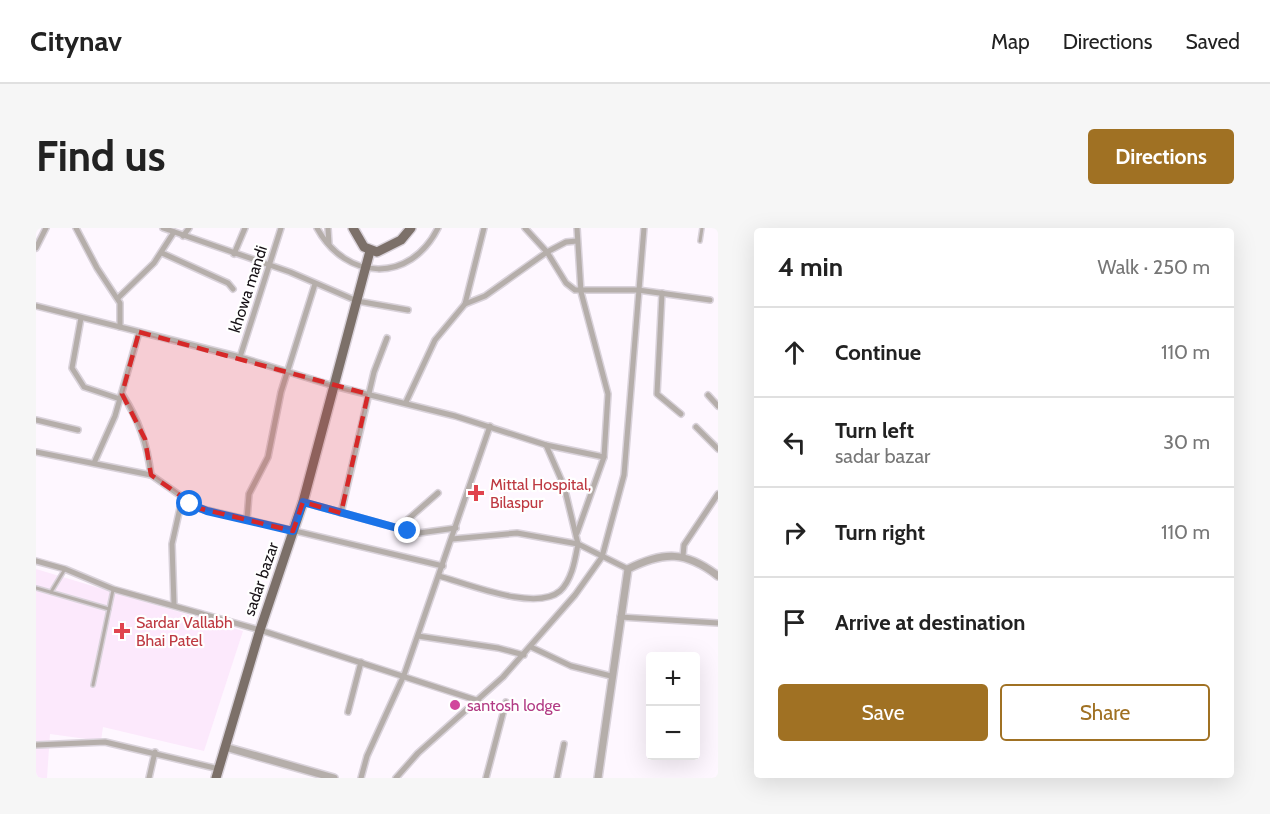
<!DOCTYPE html>
<meta charset="utf-8">
<style>
:root{--surface:#fff;--page:#f6f6f6;--text:#222;--muted:#767676;--line:#e0e0e0;--accent:#a07123}
body{margin:0;font-family:Cabin,sans-serif;background:var(--page);color:var(--text)}
.controls{position:absolute;right:18px;bottom:18px;display:grid;overflow:hidden;border-radius:6px;box-shadow:0 6px 24px #0002}
.controls button{width:54px;height:54px;display:grid;place-items:center;padding:0;border:0;border-bottom:2px solid var(--line);background:var(--surface);color:var(--text);font:30px sans-serif}
.stop{position:absolute;width:18px;height:18px;margin:-14px;border:4px solid #1a73e8;border-radius:50%;background:#fff}
.stop.end{background:#1a73e8;border-color:#fff;box-shadow:0 2px 6px #0008}
.list{margin:0;padding:0;list-style:none}
h2{display:flex;justify-content:space-between;align-items:center;height:78px;margin:0;padding:0 24px;font-size:26px}
h2 small{font-size:20px;font-weight:400;color:var(--muted)}
.list li{display:grid;grid-template-columns:39px 1fr auto;gap:18px;align-items:center;box-sizing:border-box;height:90px;padding:0 24px;border-top:2px solid var(--line)}
.list b{display:block;font-size:22px;white-space:nowrap}
.list p{margin:0;font-size:20px;white-space:nowrap;color:var(--muted)}
.list em{font-size:20px;font-style:normal;color:var(--muted)}
.actions{display:flex;gap:12px;padding:18px 24px}
.actions a{flex:1;padding:14px 0;border:2px solid var(--accent);border-radius:6px;text-align:center;font-size:21px;color:var(--accent)}
.actions .main{background:var(--accent);color:#fff}
.icon{flex:none;width:33px;height:33px;fill:none;stroke:currentColor;stroke-width:2;stroke-linecap:round;stroke-linejoin:round}
.map{position:relative;flex:none;width:682px;height:550px;overflow:hidden;border-radius:6px}
header{display:flex;align-items:center;gap:36px;box-sizing:border-box;height:84px;padding:0 30px;background:var(--surface);border-bottom:2px solid var(--line)}
header strong{font-size:28px}
nav{display:flex;gap:33px;margin-inline-start:auto;font-size:21px}
.intro{display:flex;align-items:center;justify-content:space-between;box-sizing:border-box;height:144px;padding:0 36px}
h1{margin:0;font-size:42px}
.button{padding:15px 27px;border-radius:6px;background:var(--accent);color:#fff;font-size:21px;font-weight:700}
main{display:flex;gap:36px;padding:0 36px}
aside{flex:1;background:var(--surface);border-radius:6px;box-shadow:0 6px 24px #0002}
.map>svg:first-child{display:block}
.built{fill:#fce9fc}
.lines{fill:none;stroke-linecap:round;stroke-linejoin:round}
.service-casing{stroke:#d9d2da;stroke-width:6}
.minor-casing{stroke:#d9d2da;stroke-width:8}
.tertiary-casing{stroke:#d9d2da;stroke-width:10}
.primary-casing{stroke:#d9d2da;stroke-width:12}
.service{stroke:#b5aeaa;stroke-width:3}
.minor{stroke:#b5aeaa;stroke-width:5}
.tertiary{stroke:#b5aeaa;stroke-width:7}
.primary{stroke:#7c7069;stroke-width:9}
.route{stroke:#1a73e8;stroke-width:8}
.marked{fill:#d62828;fill-opacity:0.2;stroke:#d62828;stroke-width:4.5;stroke-dasharray:12 8;stroke-linejoin:round}
.health-dot{fill:#e0444e;stroke:#fff;stroke-width:2}
.hotel-dot{fill:#d1479c;stroke:#fff;stroke-width:2}
.labels{text-anchor:middle;dominant-baseline:central;stroke-width:4.5;stroke-linejoin:round;paint-order:stroke}
.street-label{font-size:16px;fill:#161116;stroke:#fff}
.health-label{font-size:16px;fill:#be3a42;stroke:#fff;text-anchor:start}
.hotel-label{font-size:16px;fill:#b23c85;stroke:#fff;text-anchor:start}
</style>
<header>
<strong>Citynav</strong>
<nav><a>Map</a><a>Directions</a><a>Saved</a></nav>
</header>
<div class="intro"><h1>Find us</h1><a class="button">Directions</a></div>
<main>
<div class="map">
<svg width="682" height="550" viewBox="0 0 682 550">
<rect width="100%" height="100%" fill="#fef7ff"/>
<!-- built -->
<polygon class="built" points="0,341 207,403 168,523 67,499 65,513 14,506 11,550 0,550"/>
<g class="lines">
<!-- service casing -->
<g class="service-casing">
<g id="service">
<polyline points="664,13 666,0"/>
<polyline points="0,360 73,381"/>
<polyline points="15,364 29,341"/>
<polyline points="57,457 77,362"/>
</g>
</g>
<!-- minor casing -->
<g class="minor-casing">
<g id="minor">
<polyline points="40,0 61,40 84,75 84,99"/>
<polyline points="127,0 254,44 321,73 372,82"/>
<path d="M281 0C310 53 374 56 402 0"/>
<polyline points="292,0 293,16"/>
<polyline points="489,0 511,24 530,55 539,62 602,62 674,72"/>
<polyline points="541,0 545,64 572,166 568,229 541,305"/>
<polyline points="147,8 153,0"/>
<polyline points="0,20 10,0"/>
<polyline points="126,25 192,55 197,61"/>
<polyline points="198,26 209,0"/>
<polyline points="626,65 621,166 645,186"/>
<polyline points="82,70 118,35 138,4"/>
<polyline points="429,76 448,0"/>
<polyline points="0,78 204,129 298,158 419,188 510,217 568,229"/>
<polyline points="45,90 36,140 48,159 84,171"/>
<polyline points="204,129 245,0"/>
<path d="M86 166C103 192 111 216 115 247"/>
<polyline points="672,167 682,178"/>
<polyline points="370,174 399,112 429,76 449,68 511,24 530,14 541,13"/>
<polyline points="0,192 42,202"/>
<polyline points="660,199 682,221"/>
<polyline points="510,217 528,258 542,316 592,341"/>
<polyline points="0,224 115,247 162,280 407,338"/>
<polyline points="58,235 79,188 103,104"/>
<polyline points="267,274 372,303 383,305 420,300"/>
<polyline points="305,285 338,144 351,110"/>
<polyline points="211,291 213,266 232,229 245,164 279,56"/>
<polyline points="361,301 402,265"/>
<polyline points="647,328 648,317 682,266"/>
<polyline points="0,333 29,341 77,361 224,402 443,473"/>
<path d="M403 348C432 356 500 384 524 363 536 352 539 332 542 316L481 305 416 311"/>
<polyline points="138,377 136,316 146,271"/>
<polyline points="584,389 682,395"/>
<polyline points="382,408 462,420 488,427"/>
<polyline points="495,419 535,438 575,448"/>
<polyline points="312,484 325,434"/>
<polyline points="0,517 69,514 183,541"/>
<polyline points="113,550 119,524"/>
<polyline points="325,550 331,528 368,447 454,198"/>
<polyline points="360,550 382,525 467,449 539,367 566,329 588,247 608,0"/>
<polyline points="450,550 470,474"/>
<polyline points="521,550 528,516"/>
</g>
</g>
<!-- tertiary casing -->
<g class="tertiary-casing">
<g id="tertiary">
<polyline points="189,519 298,550"/>
<path d="M562 550 592 341C628 323 650 323 682 348"/>
</g>
</g>
<!-- primary casing -->
<g class="primary-casing">
<g id="primary">
<polyline points="317,0 328,19 341,24 365,12 375,0"/>
<polyline points="180,550 224,402 267,274 334,23"/>
</g>
</g>
<!-- service -->
<use href="#service" class="service"/>
<!-- minor -->
<use href="#minor" class="minor"/>
<!-- tertiary -->
<use href="#tertiary" class="tertiary"/>
<!-- primary -->
<use href="#primary" class="primary"/>
</g>
<g class="lines">
<!-- route -->
<polyline class="route" points="154,276 171,283 257,303 267,274 372,303"/>
</g>
<!-- marked area -->
<path class="marked" d="M103 104 332 166 305 285 267 274 257 303 162 280 115 247 109 211 86 166Z"/>
<!-- markers -->
<g class="health-dot">
<path d="M437 256h6v6h6v6h-6v6h-6v-6h-6v-6h6z"/>
<path d="M83 394h6v6h6v6h-6v6h-6v-6h-6v-6h6z"/>
</g>
<circle class="hotel-dot" cx="419" cy="477" r="6"/>
<g class="labels">
<!-- street labels -->
<g class="street-label">
<text transform="translate(212 61) rotate(-72)">khowa mandi</text>
<text transform="translate(225 351) rotate(-71)">sadar bazar</text>
</g>
<!-- health labels -->
<g class="health-label">
<text x="454" y="256">Mittal Hospital,<tspan x="454" dy="18">Bilaspur</tspan></text>
<text x="100" y="394">Sardar Vallabh<tspan x="100" dy="18">Bhai Patel</tspan></text>
</g>
<!-- hotel labels -->
<g class="hotel-label">
<text x="431" y="477">santosh lodge</text>
</g>
</g>
</svg>
<div class="controls">
<button>+</button>
<button>−</button>
</div>
<div class="stop" style="left:154px;top:276px"></div>
<div class="stop end" style="left:372px;top:303px"></div>
</div>
<aside>
<h2>4 min<small>Walk · 250 m</small></h2>
<ul class="list">
<li><svg class="icon" aria-label="ahead" viewBox="0 0 24 24"><path d="M12 20V5M6 11l6-6 6 6"/></svg><div><b>Continue</b></div><em>110 m</em></li>
<li><svg class="icon" aria-label="left" viewBox="0 0 24 24"><path d="M17 20v-9H6M10 6l-5 5 5 5"/></svg><div><b>Turn left</b><p>sadar bazar</p></div><em>30 m</em></li>
<li><svg class="icon" aria-label="right" viewBox="0 0 24 24"><path d="M7 20v-9h11M14 6l5 5-5 5"/></svg><div><b>Turn right</b></div><em>110 m</em></li>
<li><svg class="icon" aria-label="arrive" viewBox="0 0 24 24"><path d="M6 21V4h12l-3 4 3 4H6"/></svg><div><b>Arrive at destination</b></div></li>
</ul>
<div class="actions"><a class="main">Save</a><a>Share</a></div>
</aside>
</main>
